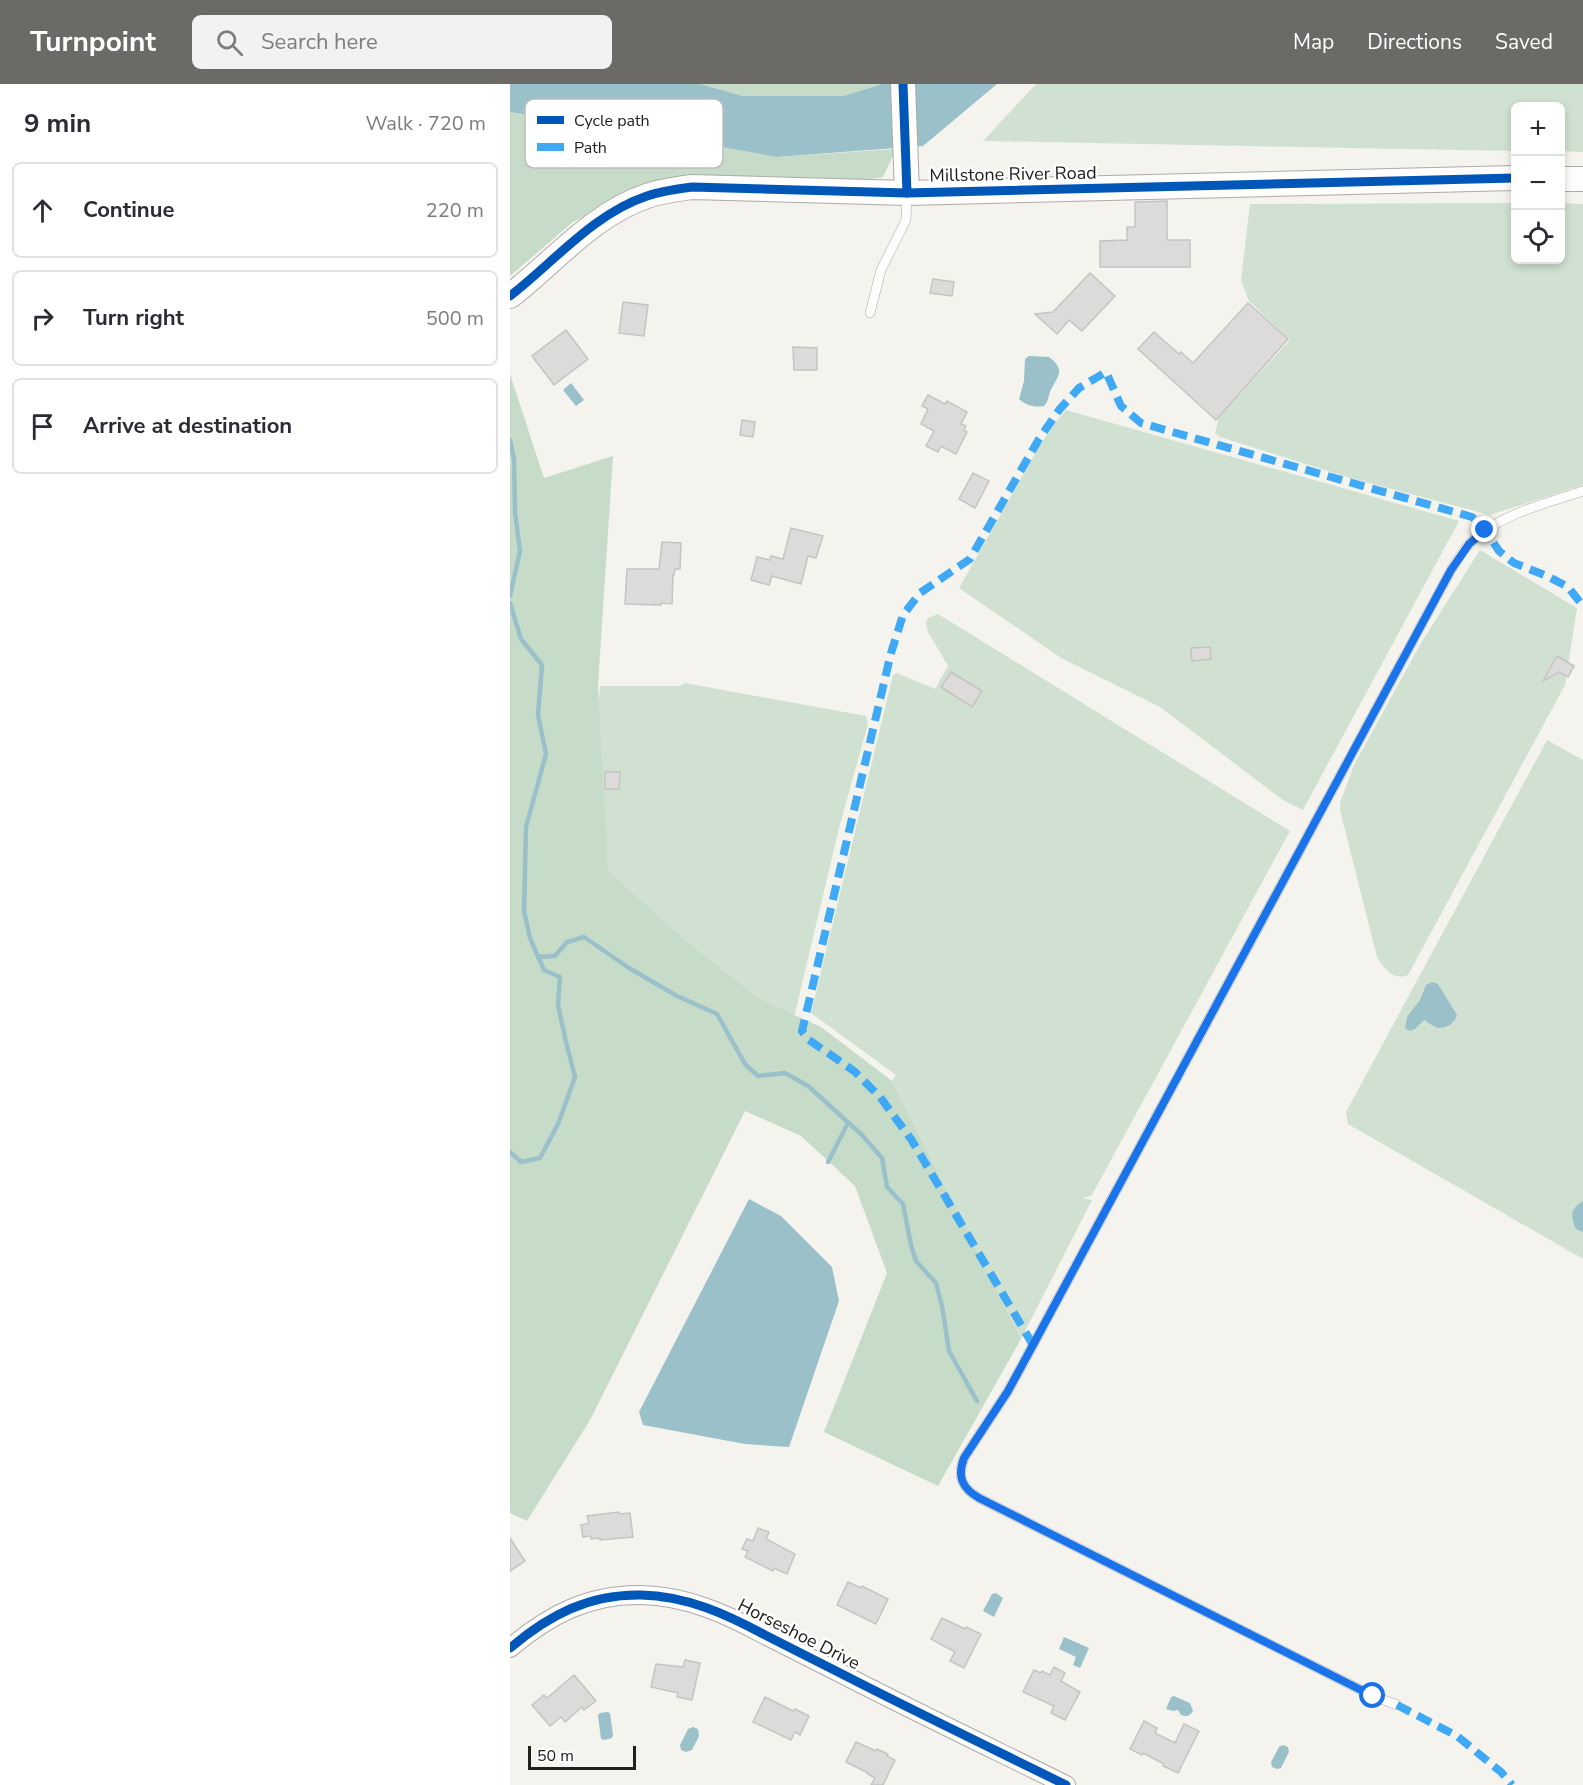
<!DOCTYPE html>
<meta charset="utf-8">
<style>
:root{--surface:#fff;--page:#f2f2f3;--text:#2b2b33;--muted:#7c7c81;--line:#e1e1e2;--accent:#6c6a66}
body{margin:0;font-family:"Nunito Sans",sans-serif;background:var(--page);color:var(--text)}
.controls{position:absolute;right:18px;top:18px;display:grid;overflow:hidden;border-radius:9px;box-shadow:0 3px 9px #0003}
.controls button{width:54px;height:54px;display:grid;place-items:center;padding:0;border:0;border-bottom:2px solid var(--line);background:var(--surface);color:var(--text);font:30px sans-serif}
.scale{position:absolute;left:18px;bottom:15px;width:108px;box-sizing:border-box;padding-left:6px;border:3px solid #22201d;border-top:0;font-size:16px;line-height:21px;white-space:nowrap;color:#22201d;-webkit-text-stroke:4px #fff;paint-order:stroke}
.stop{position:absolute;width:18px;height:18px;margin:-14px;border:4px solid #1a73e8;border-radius:50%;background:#fff}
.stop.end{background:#1a73e8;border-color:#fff;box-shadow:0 2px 6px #0008}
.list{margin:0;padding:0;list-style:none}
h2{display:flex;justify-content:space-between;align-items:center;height:78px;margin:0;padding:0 24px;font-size:26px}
h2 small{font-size:20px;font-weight:400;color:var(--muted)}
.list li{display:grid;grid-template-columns:39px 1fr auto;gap:18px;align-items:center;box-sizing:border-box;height:96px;margin:0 12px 12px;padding:0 12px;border:2px solid var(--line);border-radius:9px}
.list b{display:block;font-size:22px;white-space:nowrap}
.list em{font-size:20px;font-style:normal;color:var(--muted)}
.icon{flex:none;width:33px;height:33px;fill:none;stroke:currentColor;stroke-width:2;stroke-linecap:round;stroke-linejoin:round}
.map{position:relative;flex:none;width:1073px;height:1701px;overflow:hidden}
header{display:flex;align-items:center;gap:36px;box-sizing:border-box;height:84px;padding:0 30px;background:var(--accent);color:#fff}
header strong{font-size:28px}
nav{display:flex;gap:33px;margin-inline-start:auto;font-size:21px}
.search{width:420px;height:54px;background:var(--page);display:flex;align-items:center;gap:15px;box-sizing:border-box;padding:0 21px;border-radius:9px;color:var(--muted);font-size:22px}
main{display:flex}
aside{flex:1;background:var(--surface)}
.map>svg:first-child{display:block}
.green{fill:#d0e1d1}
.forest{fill:#c6dcc9}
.water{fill:#9ac1c9}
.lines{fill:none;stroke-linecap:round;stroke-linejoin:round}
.stream{stroke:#9ac1c9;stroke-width:4.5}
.building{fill:#dcdbda;stroke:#c5c4c3;stroke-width:1.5}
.lane-casing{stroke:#acaba8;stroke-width:10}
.street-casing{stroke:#acaba8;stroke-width:20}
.secondary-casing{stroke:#acaba8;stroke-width:26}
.lane{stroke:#fefdfc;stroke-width:9}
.street{stroke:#fefdfc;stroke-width:18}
.secondary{stroke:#fefdfc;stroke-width:24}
.quiet{stroke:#3fa9f5;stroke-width:8;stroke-dasharray:15 8;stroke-linecap:butt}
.cycleway-casing{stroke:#fff;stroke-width:13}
.cycleway{stroke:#0057b8;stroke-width:9}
.route{stroke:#1a73e8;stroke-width:8}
.labels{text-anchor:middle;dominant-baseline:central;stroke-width:4.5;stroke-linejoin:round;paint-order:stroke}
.street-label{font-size:18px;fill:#22201d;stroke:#fff}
.key{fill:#fff;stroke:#bdbcbb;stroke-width:1.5}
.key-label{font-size:16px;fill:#22201d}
</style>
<header>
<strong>Turnpoint</strong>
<div class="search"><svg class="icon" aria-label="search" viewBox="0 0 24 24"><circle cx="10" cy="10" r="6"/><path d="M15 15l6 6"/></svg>Search here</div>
<nav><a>Map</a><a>Directions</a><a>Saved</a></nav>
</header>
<main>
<aside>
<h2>9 min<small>Walk · 720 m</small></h2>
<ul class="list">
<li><svg class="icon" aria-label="ahead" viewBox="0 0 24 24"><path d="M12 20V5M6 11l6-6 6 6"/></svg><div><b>Continue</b></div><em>220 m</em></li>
<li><svg class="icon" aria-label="right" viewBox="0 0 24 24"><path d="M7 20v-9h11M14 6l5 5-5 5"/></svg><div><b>Turn right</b></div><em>500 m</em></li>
<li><svg class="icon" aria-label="arrive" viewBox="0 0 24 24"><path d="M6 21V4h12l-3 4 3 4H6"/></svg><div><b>Arrive at destination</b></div></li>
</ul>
</aside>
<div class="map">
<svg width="1073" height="1701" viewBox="0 0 1073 1701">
<rect width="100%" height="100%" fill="#f5f3ee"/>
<!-- green -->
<g class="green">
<polygon points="526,0 1073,0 1073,68 1051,67 1050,22 1005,22 1005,67 473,57"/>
<polygon points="1005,119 1005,176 1050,176 1051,119 1073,120 1073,401 980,431 840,394 710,353 705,349 709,333 780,256 739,217 731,196 740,120"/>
<polygon points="556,326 949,437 793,726 773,716 650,623 551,574 449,504 530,361 544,340"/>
<path d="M970 466 1067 524 1055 601 898 891C884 897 874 885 867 873L830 726V719L844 681 911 559Z"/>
<polygon points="428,530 780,747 582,1111 573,1114 582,1116 511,1255 382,997 386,991 301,929 383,591 387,589 425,605 438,582 418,548 416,539 418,534"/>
<path d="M175 599 356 632 358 640 329 744 283 938 276 943 91 803 93 689C84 661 88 632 90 602H170Z"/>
<polygon points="1037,656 1073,676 1073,1175 838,1040 836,1028"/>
</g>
<!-- forest -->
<g class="forest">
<polygon points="190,0 372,0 333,12 233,12"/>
<polygon points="0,28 136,49 266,73 386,65 373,93 339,98 145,97 63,138 0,192"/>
<polygon points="0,290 34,394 103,372 88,601 98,787 176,857 249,915 311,943 382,997 511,1255 428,1402 314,1348 377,1189 345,1102 291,1052 235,1027 80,1336 17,1437 0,1429"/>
</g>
<!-- water -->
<g class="water">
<polygon points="0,0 190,0 233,12 333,12 372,0 487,0 413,62 266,73 136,49 0,28"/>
<path d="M519 272 539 273C557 287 547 292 540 308 538 314 538 318 534 322 524 324 516 321 509 315L514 297 515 275Z"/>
<polygon points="61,299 74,316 66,322 53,306"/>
<path d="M922 898 928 900 947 931C944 941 932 948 922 941 919 940 917 937 914 936L905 945 900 947 895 944 897 933 910 916 916 901Z"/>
<polygon points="239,1115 271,1132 322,1183 329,1217 279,1363 235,1360 133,1341 129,1328"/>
<path d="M1073 1117V1148L1066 1145C1060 1132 1060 1125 1073 1117Z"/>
<polygon points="486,1509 493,1514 484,1533 473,1527 482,1510"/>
<polygon points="554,1553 579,1564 570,1584 563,1581 566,1573 549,1565"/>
<path d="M664 1612 680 1619 683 1627C680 1632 677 1633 671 1631L668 1626 663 1627 656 1625 661 1613Z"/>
<polygon points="97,1628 100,1629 103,1651 102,1654 94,1656 91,1655 88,1631 90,1629"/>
<polygon points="183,1643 188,1645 189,1652 182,1666 176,1668 171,1666 170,1661 178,1645"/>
<polygon points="773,1661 778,1663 779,1668 771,1684 767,1685 762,1683 761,1678 769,1663"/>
</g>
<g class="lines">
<!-- stream -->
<g class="stream">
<polyline points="0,356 4,375 5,428 10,467 0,512"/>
<polyline points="0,519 11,555 32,581 28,631 36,670 16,743 14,827 20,854 34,886 50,893 48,921 56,958 65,993 48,1040 30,1074 11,1078 0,1068"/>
<polyline points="28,873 45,872 57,858 74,853 119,884 167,912 207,930 235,980 248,992 275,989 298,1002 351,1050 372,1074 377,1103 393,1120 401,1161 406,1177 426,1199 432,1222 439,1267 467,1317"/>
<polyline points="318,1078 338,1039"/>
</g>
</g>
<!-- building -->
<g class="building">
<polygon points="657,117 657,156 680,156 680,183 590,183 590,157 617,156 617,143 625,143 625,118"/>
<polygon points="580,189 605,212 572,247 559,236 547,250 525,230 543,228"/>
<polygon points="423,195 444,198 442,212 420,209"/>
<polygon points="113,218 138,221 134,252 109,249"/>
<polygon points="738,219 778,255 706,336 628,265 644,248 669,270 671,268 683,279"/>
<polygon points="56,246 78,275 44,301 22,272"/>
<polygon points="283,263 307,264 307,286 284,286"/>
<polygon points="418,311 435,320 437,317 457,328 451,340 456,342 454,346 457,348 446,370 431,362 428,368 416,362 424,347 411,340 418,325 412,322"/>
<polygon points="232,336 245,338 243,353 230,351"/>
<polygon points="463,389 479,397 465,424 449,415"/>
<polygon points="281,444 313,452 306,474 298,472 291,500 262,492 259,501 241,496 247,473 260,476 261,472 273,475"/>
<polygon points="152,458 171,459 170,485 165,485 164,491 163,491 162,520 151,519 151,521 115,520 117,485 149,485"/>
<polygon points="700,563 701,575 682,577 681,564"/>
<polygon points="1047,572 1064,582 1058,593 1049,588 1033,597"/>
<polygon points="441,588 472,607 462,623 431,603"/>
<polygon points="95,688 110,688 109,705 95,705"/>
<polygon points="109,1428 109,1430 120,1429 123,1453 90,1456 90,1454 81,1455 81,1452 73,1453 71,1441 79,1439 77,1432"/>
<polygon points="248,1444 259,1448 256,1455 285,1470 277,1490 264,1484 263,1487 235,1473 238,1467 232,1465 237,1455 243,1457"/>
<polygon points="0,1454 15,1477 0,1487"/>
<polygon points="338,1498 351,1504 352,1502 378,1515 366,1540 327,1521"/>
<polygon points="432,1534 455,1545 456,1543 471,1550 454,1584 440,1577 445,1568 421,1555"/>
<polygon points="175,1576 190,1579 182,1616 167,1613 168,1609 141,1603 146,1580 173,1583"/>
<polygon points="544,1583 555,1589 551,1597 570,1608 555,1636 541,1629 544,1622 513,1608 524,1586 531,1589 532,1587 540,1591"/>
<polygon points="64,1591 86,1617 74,1626 72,1623 55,1638 51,1633 40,1642 22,1621 34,1611 37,1614"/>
<polygon points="255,1613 283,1627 285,1625 299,1632 290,1651 285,1648 281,1656 243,1638"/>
<polygon points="634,1637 647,1644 645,1649 665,1659 674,1640 689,1647 668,1689 653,1682 654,1680 633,1669 632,1671 620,1665"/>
<polygon points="346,1658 366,1667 367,1665 378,1670 377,1672 385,1676 373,1701 361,1701 365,1694 358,1690 358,1689 336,1678"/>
</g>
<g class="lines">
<!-- lane casing -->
<g class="lane-casing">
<g id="lane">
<polyline points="360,229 371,186 396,136 397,111"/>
<path d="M887 1621 863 1612 469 1414C452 1404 447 1393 454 1374L498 1307 523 1261 941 486C947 477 953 466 960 459 989 430 1035 420 1073 407"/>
</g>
</g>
<!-- street casing -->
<g class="street-casing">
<path id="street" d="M0 1564C39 1531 79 1510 131 1511 177 1512 216 1530 255 1551 281 1564 306 1577 332 1590 406 1628 481 1664 556 1701"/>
</g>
<!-- secondary casing -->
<g class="secondary-casing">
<g id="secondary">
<polyline points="393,0 397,109"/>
<polyline points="1050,95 1073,95"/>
<path d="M0 212C44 178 83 130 137 112 151 107 167 105 182 103L397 109 1005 94"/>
</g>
</g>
<!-- lane -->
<use href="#lane" class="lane"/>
<!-- street -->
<use href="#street" class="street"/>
<!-- secondary -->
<use href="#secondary" class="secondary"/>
<!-- quiet -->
<g class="quiet">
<polyline points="523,1261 401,1055 370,1013 344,987 299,956 292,947 381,569 393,531 410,509 460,475 529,355 549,326 569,304 596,288 611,322 631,339 962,433 975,446 989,467 1004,479 1037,492 1058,503 1073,522"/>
<polyline points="887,1621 947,1652 991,1688 1002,1701"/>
</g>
<!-- cycleway casing -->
<g class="cycleway-casing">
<g id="cycleway">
<polyline points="393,0 397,109"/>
<path d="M0 212C44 178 83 130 137 112 151 107 167 105 182 103L397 109 1005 94"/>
<path d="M0 1564C39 1531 79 1510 131 1511 177 1512 216 1530 255 1551 281 1564 306 1577 332 1590 406 1628 481 1664 556 1701"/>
</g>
</g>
<!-- cycleway -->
<use href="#cycleway" class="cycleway"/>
</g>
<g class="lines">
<!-- route -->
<path class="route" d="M863 1612 469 1414C452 1404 447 1393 454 1374L498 1307 523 1261 941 486 959 460 975 446"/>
</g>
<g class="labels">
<!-- street labels -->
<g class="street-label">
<text transform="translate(503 90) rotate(-1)">Millstone River Road</text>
<text transform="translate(289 1550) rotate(27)">Horseshoe Drive</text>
</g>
</g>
<!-- legend -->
<rect x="15" y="15" width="198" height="69" rx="9" class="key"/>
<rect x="27" y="32" width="27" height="8" fill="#0057b8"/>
<rect x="27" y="59" width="27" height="8" fill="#3fa9f5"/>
<g class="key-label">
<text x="64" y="42">Cycle path</text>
<text x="64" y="69">Path</text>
</g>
</svg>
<div class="controls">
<button>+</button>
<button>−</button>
<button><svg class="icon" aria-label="locate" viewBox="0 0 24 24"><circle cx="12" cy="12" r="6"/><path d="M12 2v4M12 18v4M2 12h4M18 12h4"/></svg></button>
</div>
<div class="scale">50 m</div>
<div class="stop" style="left:863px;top:1612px"></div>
<div class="stop end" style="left:975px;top:446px"></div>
</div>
</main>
